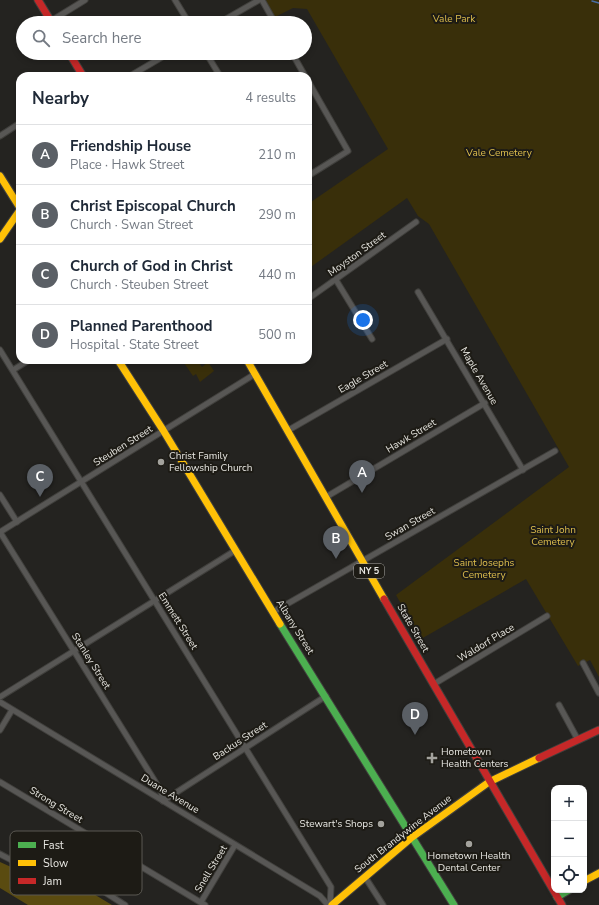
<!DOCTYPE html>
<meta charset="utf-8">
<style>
:root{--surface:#fff;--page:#f6f6f7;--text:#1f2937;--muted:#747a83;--line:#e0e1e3;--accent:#5a5f65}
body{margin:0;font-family:"Nunito Sans",sans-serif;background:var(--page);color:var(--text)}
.controls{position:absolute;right:12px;bottom:12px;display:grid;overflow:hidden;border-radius:8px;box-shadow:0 2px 6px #0003}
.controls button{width:36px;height:36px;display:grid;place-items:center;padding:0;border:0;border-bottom:1px solid var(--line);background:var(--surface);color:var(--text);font:20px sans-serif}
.you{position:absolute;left:363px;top:320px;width:14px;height:14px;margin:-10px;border:3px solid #fff;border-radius:50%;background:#1a73e8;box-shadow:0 0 0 6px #1a73e833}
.badge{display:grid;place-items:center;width:26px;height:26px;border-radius:50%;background:var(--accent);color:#fff;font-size:13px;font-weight:700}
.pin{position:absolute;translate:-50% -33px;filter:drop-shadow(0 1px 2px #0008)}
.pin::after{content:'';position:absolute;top:21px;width:14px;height:12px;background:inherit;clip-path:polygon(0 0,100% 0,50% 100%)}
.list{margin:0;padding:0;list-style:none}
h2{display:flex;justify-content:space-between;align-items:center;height:52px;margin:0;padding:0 16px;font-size:17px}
h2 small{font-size:13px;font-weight:400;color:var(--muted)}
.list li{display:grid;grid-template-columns:26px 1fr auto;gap:12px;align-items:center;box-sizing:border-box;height:60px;padding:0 16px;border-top:1px solid var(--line)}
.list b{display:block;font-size:15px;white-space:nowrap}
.list p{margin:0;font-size:13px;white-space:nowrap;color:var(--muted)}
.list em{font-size:13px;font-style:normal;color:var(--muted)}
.icon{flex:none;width:22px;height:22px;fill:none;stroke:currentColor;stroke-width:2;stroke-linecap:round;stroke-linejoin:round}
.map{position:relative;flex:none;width:599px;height:905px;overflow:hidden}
.search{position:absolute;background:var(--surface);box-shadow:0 2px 6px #0003;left:16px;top:16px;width:296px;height:44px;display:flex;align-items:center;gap:10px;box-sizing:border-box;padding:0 14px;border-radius:22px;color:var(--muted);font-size:15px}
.panel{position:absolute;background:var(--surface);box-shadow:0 2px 6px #0003;left:16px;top:72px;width:296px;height:292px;border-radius:12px}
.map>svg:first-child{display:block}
.green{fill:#392f0a}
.forest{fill:#5a4b10}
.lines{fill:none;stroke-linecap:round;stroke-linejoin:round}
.stream{stroke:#496ea5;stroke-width:1.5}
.street-casing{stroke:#41403d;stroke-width:7}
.fast-casing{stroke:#41403d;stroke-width:9}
.slow-casing{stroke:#41403d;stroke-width:9}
.jam-casing{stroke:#41403d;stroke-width:9}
.street{stroke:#585755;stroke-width:5}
.fast{stroke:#4caf50;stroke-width:7}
.slow{stroke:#ffc107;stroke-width:7}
.jam{stroke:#c62828;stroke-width:7}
.poi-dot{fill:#a3a29d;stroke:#1d1b15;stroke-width:1.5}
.labels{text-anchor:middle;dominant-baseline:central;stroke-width:4;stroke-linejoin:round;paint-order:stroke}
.shield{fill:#1d1b15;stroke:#aaa9a4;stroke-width:1}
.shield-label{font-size:9px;font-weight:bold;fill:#e7e6e1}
.park-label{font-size:10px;fill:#debe4d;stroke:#1d1b15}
.street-label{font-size:10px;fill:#e7e6e1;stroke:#1d1b15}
.poi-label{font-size:10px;fill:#e7e6e1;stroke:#1d1b15;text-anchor:start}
.key{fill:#1d1b15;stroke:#5a5852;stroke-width:1}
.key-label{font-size:11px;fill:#e7e6e1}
</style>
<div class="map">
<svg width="599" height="905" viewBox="0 0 599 905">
<rect width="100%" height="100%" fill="#242320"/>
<!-- green -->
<g class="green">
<polygon points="267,0 599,0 599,677 590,660 578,666 526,579 421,639 396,595 569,467 429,224 418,216 407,198 308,269 308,204 388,149 307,9 293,8 275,17 265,1"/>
<polygon points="182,360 197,360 202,367 208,362 214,371 200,382 196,374 193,376"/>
</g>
<!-- forest -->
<polygon class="forest" points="0,862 20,871 65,880 82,887 112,905 28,905 0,888"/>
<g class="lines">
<!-- stream -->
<polyline class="stream" points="592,1 599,3"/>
<!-- street casing -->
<g class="street-casing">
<g id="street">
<polyline points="175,0 189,23"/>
<polyline points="262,0 275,23"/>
<polyline points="51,21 85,0"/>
<polyline points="219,23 259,0"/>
<polyline points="206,53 220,76"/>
<polyline points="292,53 305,76"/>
<polyline points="130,76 169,53"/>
<polyline points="308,81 348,151 308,176"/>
<polyline points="0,136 20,123"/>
<polyline points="336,280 372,339"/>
<polyline points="418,292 523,470"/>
<polyline points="308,299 416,222"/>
<polyline points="0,350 331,887 330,905"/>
<polyline points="13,370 29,360"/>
<polyline points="287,431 447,339"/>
<polyline points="0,495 17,522"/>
<polyline points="326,497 485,403"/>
<polyline points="0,532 161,791 163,801 326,696"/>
<polyline points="0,532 255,374"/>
<polyline points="273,612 555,451"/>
<polyline points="583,663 599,693"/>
<polyline points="434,684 547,616"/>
<polyline points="0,697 236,550"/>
<polyline points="0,702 320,896 328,905"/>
<polyline points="559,705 578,740"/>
<polyline points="0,730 12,710"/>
<polyline points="0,782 205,905"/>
<path d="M0 854C24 869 46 867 71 875 90 881 107 894 125 905"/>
<polyline points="365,877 383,905"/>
<polyline points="201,902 235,845"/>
</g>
</g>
<!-- fast casing -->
<g class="fast-casing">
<g id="fast">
<polyline points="280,624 454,905"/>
<polyline points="557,897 569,890"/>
</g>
</g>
<!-- slow casing -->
<g class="slow-casing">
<g id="slow">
<polyline points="0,176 20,208"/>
<polyline points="0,239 20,210"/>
<polyline points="118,360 163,430 280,624"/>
<polyline points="247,360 384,599"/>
<polyline points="584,881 599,873"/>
<polyline points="332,905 411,838 489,782 539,758"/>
</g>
</g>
<!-- jam casing -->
<g class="jam-casing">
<g id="jam">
<polyline points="38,0 52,23"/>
<polyline points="69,53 83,76"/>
<polyline points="384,599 562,905"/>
<polyline points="539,758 599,730"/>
</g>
</g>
<!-- street -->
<use href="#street" class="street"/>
<!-- fast -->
<use href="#fast" class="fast"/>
<!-- slow -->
<use href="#slow" class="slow"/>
<!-- jam -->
<use href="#jam" class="jam"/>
</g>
<!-- markers -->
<g class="poi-dot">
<circle cx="161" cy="462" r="4"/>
<path d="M430 752h4v4h4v4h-4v4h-4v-4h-4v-4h4z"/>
<circle cx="381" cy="824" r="4"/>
<circle cx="469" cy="844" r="4"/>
</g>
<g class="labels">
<!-- shield labels -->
<rect class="shield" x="354" y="564" width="30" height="14" rx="3"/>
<g class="shield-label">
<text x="369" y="571">NY 5</text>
</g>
<!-- park labels -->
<g class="park-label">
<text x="454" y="19">Vale Park</text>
<text x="499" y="153">Vale Cemetery</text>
<text x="553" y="530">Saint John<tspan x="553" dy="12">Cemetery</tspan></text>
<text x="484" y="563">Saint Josephs<tspan x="484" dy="12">Cemetery</tspan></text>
</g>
<!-- street labels -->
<g class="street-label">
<text transform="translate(357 254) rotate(-36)">Moyston Street</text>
<text transform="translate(479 376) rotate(60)">Maple Avenue</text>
<text transform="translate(363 377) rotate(-30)">Eagle Street</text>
<text transform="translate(411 436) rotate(-31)">Hawk Street</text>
<text transform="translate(123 446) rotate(-32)">Steuben Street</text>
<text transform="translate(410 524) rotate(-30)">Swan Street</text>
<text transform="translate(178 621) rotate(58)">Emmett Street</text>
<text transform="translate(295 627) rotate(58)">Albany Street</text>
<text transform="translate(413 628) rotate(60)">State Street</text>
<text transform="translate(486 643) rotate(-31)">Waldorf Place</text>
<text transform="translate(91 661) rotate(58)">Stanley Street</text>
<text transform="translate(240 741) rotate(-33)">Backus Street</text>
<text transform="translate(170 794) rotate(31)">Duane Avenue</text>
<text transform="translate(56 805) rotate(31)">Strong Street</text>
<text transform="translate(403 834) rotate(-38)">South Brandywine Avenue</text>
<text transform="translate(211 869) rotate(-59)">Snell Street</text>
</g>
<!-- poi labels -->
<g class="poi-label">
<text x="169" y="456">Christ Family<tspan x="169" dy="12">Fellowship Church</tspan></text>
<text x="441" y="752">Hometown<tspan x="441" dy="12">Health Centers</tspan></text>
<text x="373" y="824" text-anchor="end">Stewart's Shops</text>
<text x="469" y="856" text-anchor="middle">Hometown Health<tspan x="469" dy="12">Dental Center</tspan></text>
</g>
</g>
<!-- legend -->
<rect x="10" y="831" width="132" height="64" rx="6" class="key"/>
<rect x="18" y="842" width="18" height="6" fill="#4caf50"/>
<rect x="18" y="860" width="18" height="6" fill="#ffc107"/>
<rect x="18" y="878" width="18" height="6" fill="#c62828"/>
<g class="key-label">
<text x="43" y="849">Fast</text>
<text x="43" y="867">Slow</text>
<text x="43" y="885">Jam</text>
</g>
</svg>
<div class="controls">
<button>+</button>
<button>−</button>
<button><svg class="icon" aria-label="locate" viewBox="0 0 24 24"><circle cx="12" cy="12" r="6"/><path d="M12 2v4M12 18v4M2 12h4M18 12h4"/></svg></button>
</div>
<div class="you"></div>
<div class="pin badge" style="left:362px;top:493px">A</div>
<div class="pin badge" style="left:336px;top:559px">B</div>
<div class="pin badge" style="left:40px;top:497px">C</div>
<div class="pin badge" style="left:415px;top:735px">D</div>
<div class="search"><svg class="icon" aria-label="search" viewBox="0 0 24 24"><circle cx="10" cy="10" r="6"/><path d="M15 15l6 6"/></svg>Search here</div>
<section class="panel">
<h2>Nearby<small>4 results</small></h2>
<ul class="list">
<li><span class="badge">A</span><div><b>Friendship House</b><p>Place · Hawk Street</p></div><em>210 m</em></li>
<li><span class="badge">B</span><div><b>Christ Episcopal Church</b><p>Church · Swan Street</p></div><em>290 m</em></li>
<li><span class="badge">C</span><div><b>Church of God in Christ</b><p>Church · Steuben Street</p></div><em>440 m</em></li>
<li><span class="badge">D</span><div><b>Planned Parenthood</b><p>Hospital · State Street</p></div><em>500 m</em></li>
</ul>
</section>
</div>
